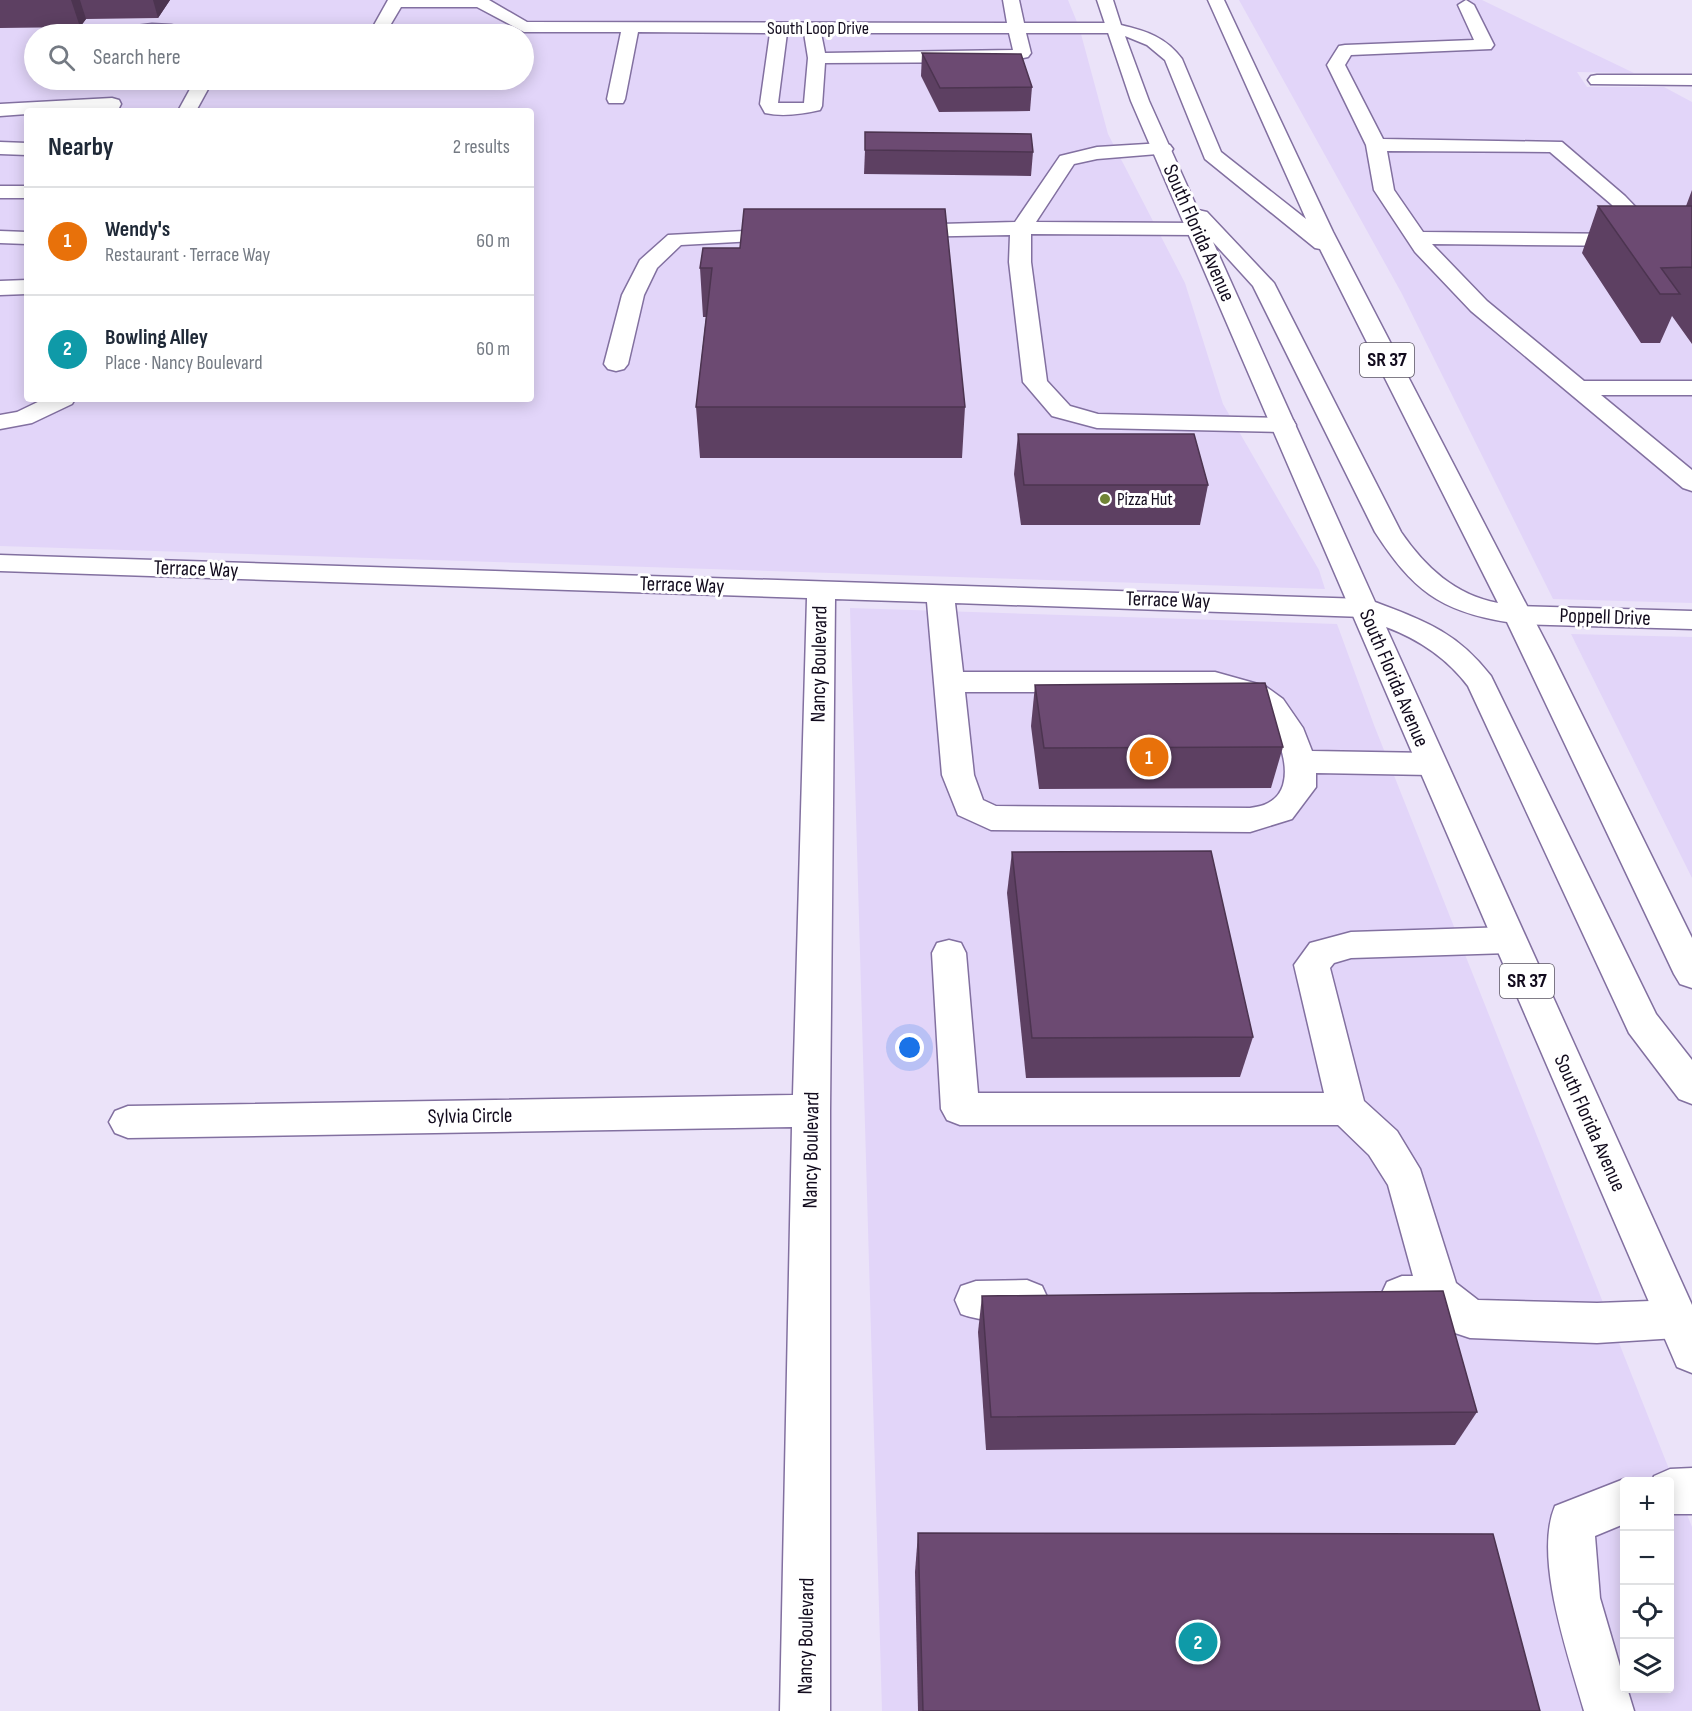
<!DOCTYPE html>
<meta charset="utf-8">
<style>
:root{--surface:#fff;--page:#f2f2f3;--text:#1f2937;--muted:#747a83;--line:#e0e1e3;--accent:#0b8043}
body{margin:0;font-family:"Sofia Sans Condensed",sans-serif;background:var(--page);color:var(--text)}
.controls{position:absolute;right:18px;bottom:18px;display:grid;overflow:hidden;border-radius:6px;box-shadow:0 3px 15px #0003}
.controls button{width:54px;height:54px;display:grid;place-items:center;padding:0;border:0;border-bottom:2px solid var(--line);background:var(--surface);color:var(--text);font:30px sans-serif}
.you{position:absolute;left:910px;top:1048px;width:21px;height:21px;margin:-15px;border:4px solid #fff;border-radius:50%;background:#1a73e8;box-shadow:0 0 0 9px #1a73e833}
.badge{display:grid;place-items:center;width:39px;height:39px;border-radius:50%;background:var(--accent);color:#fff;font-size:20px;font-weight:700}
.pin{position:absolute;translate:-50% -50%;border:3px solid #fff;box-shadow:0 2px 6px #0006}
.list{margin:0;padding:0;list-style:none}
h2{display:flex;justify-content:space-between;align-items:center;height:78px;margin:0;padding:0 24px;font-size:26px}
h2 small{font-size:20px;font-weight:400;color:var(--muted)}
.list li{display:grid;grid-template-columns:39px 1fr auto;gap:18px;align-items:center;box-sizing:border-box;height:108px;padding:0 24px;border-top:2px solid var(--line)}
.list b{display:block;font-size:22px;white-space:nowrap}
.list p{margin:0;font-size:20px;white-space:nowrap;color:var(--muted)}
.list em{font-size:20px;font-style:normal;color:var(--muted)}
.icon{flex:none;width:33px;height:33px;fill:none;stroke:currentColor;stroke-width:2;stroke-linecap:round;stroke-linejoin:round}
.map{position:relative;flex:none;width:1692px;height:1711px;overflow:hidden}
.search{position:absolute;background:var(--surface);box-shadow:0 3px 15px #0003;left:24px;top:24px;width:510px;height:66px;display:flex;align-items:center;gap:15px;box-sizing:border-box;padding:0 21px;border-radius:33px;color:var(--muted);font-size:22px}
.panel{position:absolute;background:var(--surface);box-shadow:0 3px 15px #0003;left:24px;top:108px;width:510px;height:294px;border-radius:6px}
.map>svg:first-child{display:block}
.built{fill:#e2d5f9;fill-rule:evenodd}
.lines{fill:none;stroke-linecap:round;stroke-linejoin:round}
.minor-casing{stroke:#8270a0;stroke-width:3}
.major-casing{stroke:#8270a0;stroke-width:3}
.minor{fill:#fff;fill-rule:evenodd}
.major{fill:#fff;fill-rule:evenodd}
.wall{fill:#5d4062}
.shaded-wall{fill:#4c3450}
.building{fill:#6c4a72;stroke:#4c3450;stroke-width:1.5}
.poi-dot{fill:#708435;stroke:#fff;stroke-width:2}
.labels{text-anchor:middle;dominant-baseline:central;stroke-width:6;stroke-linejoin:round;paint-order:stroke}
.far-street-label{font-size:18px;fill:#120b1d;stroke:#fff}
.far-poi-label{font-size:18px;fill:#120b1d;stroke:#fff;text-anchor:start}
.shield{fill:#fff;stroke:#595461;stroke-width:1.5}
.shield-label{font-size:20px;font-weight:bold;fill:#120b1d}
.street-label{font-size:21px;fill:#120b1d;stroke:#fff}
</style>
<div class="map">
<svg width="1692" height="1711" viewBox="0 0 1692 1711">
<rect width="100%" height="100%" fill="#ebe3f9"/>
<!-- built -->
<g class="built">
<path d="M0 0H1068L1077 22 511 21 506 33 1081 34 1108 134 1185 283 1223 404 1319 570 1325 589 0 546ZM34 34H524V80H34ZM27 111H531V399H27Z"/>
<polygon points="1239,0 1482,0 1634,73 1577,72 1587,87 1664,87 1692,102 1692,603 1553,599 1402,294"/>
<path d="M850 608 1337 624 1374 725 1692 1527V1711H882ZM1624 1482H1670V1688H1624Z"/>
<polygon points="1571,634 1692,637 1692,878"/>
</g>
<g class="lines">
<!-- minor casing -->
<g class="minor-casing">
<g id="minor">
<path d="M388 0H489L527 22 1007 23 1003 0H1019L1024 23H1113L1119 24 1122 28 1119 32 1113 33H1026L1031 53 1028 57 1005 62 825 63 822 106 820 110C802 114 783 117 765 113L760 104 770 33 638 32 625 99 623 103H609L607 99 621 32H524L477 7H401L385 34H369ZM787 33H804L808 58 804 103H778ZM821 33H1009L1013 50 825 53Z"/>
<path d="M1466 0 1474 5 1494 45 1491 49 1351 55 1345 65 1383 139 1562 142 1625 196 1648 220C1653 226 1653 238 1648 244L1641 246 1432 244 1487 301 1584 381H1692V395H1601L1692 470V491L1683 488 1471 311 1415 252 1374 190 1366 145 1327 65 1339 46 1345 45 1474 40 1458 5ZM1387 151 1550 152 1611 204 1631 225 1630 234 1423 232 1394 190Z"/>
<polygon points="152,24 171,25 198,30 201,34 102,34 105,30 111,29"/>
<polygon points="1597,75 1692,75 1692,85 1591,84 1588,80 1591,76"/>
<polygon points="195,80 213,80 196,111 178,111"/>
<polygon points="112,98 119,100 121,104 119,108 86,111 27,111 27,114 0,116 0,104"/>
<polygon points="0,142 27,143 27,155 0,154"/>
<polygon points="1163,143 1170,145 1173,149 1170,153 1097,159 1074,164 1036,222 1198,223 1205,225 1208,229 1205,233 1198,235 1031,234 1031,262 1047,381 1070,406 1098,414 1284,418 1293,420 1296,425 1293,430 1284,432 1097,428 1052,416 1023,382 1009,262 1010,235 903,237 896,235 892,231 896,227 903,225 1015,222 1060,156 1097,147"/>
<rect x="0" y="186" width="27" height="12"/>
<polygon points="785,229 792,231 796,235 792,239 681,245 657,268 644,295 628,364 624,369 616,371 608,369 604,364 622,295 640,260 668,235"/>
<polygon points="0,231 27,232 27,244 0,243"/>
<polygon points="27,280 27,294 0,295 0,281"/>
<polygon points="44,399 75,399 72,404 32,423 0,429 0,415 17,412"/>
<path d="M0 555 1364 599 1374 602 1378 608 1374 614 1364 617 955 603 963 672H1215L1265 686 1283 699 1303 728 1312 751 1431 753 1442 756 1447 764 1442 772 1431 775 1316 773V787L1292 819 1250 832 991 830 958 815 942 775 927 602 835 599 830 1111V1711H780L792 1127 128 1138 115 1133 109 1122 115 1111 128 1106 793 1095 807 598 0 571ZM965 692H1215C1231 697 1248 700 1261 713 1280 732 1300 787 1268 803 1263 806 1256 807 1250 808L996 806 983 800 974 775Z"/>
<polygon points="1518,606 1692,611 1692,629 1518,624 1508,621 1504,615 1508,609"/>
<polygon points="1509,927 1521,931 1526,940 1521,949 1509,953 1351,958 1334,963 1330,968 1364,1101 1397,1131 1420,1169 1456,1283 1478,1300 1597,1303 1677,1300 1692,1306 1692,1333 1677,1338 1597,1343 1470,1338 1455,1333 1431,1313 1402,1314 1387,1308 1381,1295 1387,1282 1402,1276 1413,1276 1388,1185 1369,1155 1338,1125 960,1125 947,1120 941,1109 932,953 937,943 949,940 961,943 966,953 978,1093 1324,1093 1294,965 1310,943 1351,932"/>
<path d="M1027 1280 1042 1286 1048 1299 1042 1312C1018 1322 985 1323 961 1314L955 1300 961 1286 976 1281Z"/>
<polygon points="1692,1468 1692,1514 1670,1514 1670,1482 1652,1482 1654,1476 1670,1469"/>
<path d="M1624 1479 1629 1482H1624V1524L1595 1536 1600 1598 1624 1680V1688H1627L1634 1711H1584C1569 1657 1533 1558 1555 1506Z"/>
</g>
</g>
<!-- major casing -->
<g class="major-casing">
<path id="major" d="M1097 0H1113L1121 25C1146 31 1166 37 1182 59L1221 152 1306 219 1208 0H1224L1333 232 1553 656 1692 938V988L1680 984 1674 974 1507 622C1439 611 1412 589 1375 532L1253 286 1213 242 1375 602C1425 621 1457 632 1491 676L1656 1014 1692 1060V1104L1679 1099 1629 1033 1468 686C1447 658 1418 639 1386 627L1692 1305V1373L1677 1367 1671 1353 1131 101ZM1125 36 1147 45 1165 60 1205 159 1315 248 1320 249 1498 603C1455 595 1425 567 1401 532L1274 283 1207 212 1198 210 1149 101Z"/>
</g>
<!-- minor -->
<use href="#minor" class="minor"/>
<!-- major -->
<use href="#major" class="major"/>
</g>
<!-- wall -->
<g class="wall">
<polygon points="0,0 170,0 158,18 86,19 80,27 0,28"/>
<polygon points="922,53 1032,87 1030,111 939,112 921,76"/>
<polygon points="865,150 1033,152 1031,176 864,174"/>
<polygon points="1692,190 1692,344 1672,316 1660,343 1641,343 1582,253 1598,206 1686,206"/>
<polygon points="703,248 965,407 962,458 700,458 696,407 706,317 703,317 700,268"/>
<polygon points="1018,434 1208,485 1200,525 1021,525 1014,474"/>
<polygon points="1035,685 1283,747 1271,788 1039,789 1031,726"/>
<polygon points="1012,852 1253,1037 1240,1077 1026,1078 1007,893"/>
<polygon points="982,1296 1477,1412 1455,1445 986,1450 978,1332"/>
<polygon points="918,1533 1540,1711 918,1711 915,1572"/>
</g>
<!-- shaded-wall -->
<g class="shaded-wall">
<polygon points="71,0 80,0 86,19 80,27"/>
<polygon points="153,0 170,0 158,18"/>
</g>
<!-- building -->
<g class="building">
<polygon points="922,53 1021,54 1032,87 940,88"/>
<polygon points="865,132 1031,134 1033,152 865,150"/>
<polygon points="1598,206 1692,206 1692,268 1691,267 1661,268 1680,294 1660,294"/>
<polygon points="744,209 945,209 965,407 696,407 712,268 700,268 703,248 740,248"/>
<polygon points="1018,434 1194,434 1208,485 1024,485"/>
<polygon points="1265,683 1283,747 1044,748 1035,685"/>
<polygon points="1211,851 1253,1037 1032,1038 1012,852"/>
<polygon points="1443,1291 1477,1412 991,1417 982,1296"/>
<polygon points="918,1533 1493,1534 1540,1711 923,1711"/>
</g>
<!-- markers -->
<circle class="poi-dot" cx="1105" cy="499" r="6"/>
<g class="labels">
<!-- far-street labels -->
<g class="far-street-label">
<text x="818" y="28">South Loop Drive</text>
</g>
<!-- far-poi labels -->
<g class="far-poi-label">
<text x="1117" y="499">Pizza Hut</text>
</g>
<!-- shield labels -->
<g class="shield">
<rect x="1360" y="343" width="54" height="34" rx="4.5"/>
<rect x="1500" y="964" width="54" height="34" rx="4.5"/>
</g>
<g class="shield-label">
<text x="1387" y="360">SR 37</text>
<text x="1527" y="981">SR 37</text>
</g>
<!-- street labels -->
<g class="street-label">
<text transform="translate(1199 233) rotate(66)">South Florida Avenue</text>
<text transform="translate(196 569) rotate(2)">Terrace Way</text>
<text transform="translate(682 585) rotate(2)">Terrace Way</text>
<text transform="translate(1168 600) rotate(2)">Terrace Way</text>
<text transform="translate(1605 617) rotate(2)">Poppell Drive</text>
<text transform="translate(819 664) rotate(-89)">Nancy Boulevard</text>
<text transform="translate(1394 678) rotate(67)">South Florida Avenue</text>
<text transform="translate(470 1116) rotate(-1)">Sylvia Circle</text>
<text transform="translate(1590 1123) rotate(66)">South Florida Avenue</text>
<text transform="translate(811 1150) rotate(-89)">Nancy Boulevard</text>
<text transform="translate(806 1636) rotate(-89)">Nancy Boulevard</text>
</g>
</g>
</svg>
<div class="controls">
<button>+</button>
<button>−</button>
<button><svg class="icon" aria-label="locate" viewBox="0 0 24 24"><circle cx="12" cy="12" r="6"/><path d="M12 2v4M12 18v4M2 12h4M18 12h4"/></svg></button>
<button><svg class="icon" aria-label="layers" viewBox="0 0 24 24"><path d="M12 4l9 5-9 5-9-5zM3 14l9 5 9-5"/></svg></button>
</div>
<div class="you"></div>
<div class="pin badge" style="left:1149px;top:757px;background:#e8710a">1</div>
<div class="pin badge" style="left:1198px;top:1642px;background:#0f9aa8">2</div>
<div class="search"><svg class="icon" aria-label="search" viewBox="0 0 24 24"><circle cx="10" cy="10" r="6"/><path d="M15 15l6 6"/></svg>Search here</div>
<section class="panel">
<h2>Nearby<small>2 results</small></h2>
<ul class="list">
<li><span class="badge" style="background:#e8710a">1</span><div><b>Wendy's</b><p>Restaurant · Terrace Way</p></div><em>60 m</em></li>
<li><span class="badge" style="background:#0f9aa8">2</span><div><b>Bowling Alley</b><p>Place · Nancy Boulevard</p></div><em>60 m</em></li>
</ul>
</section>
</div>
